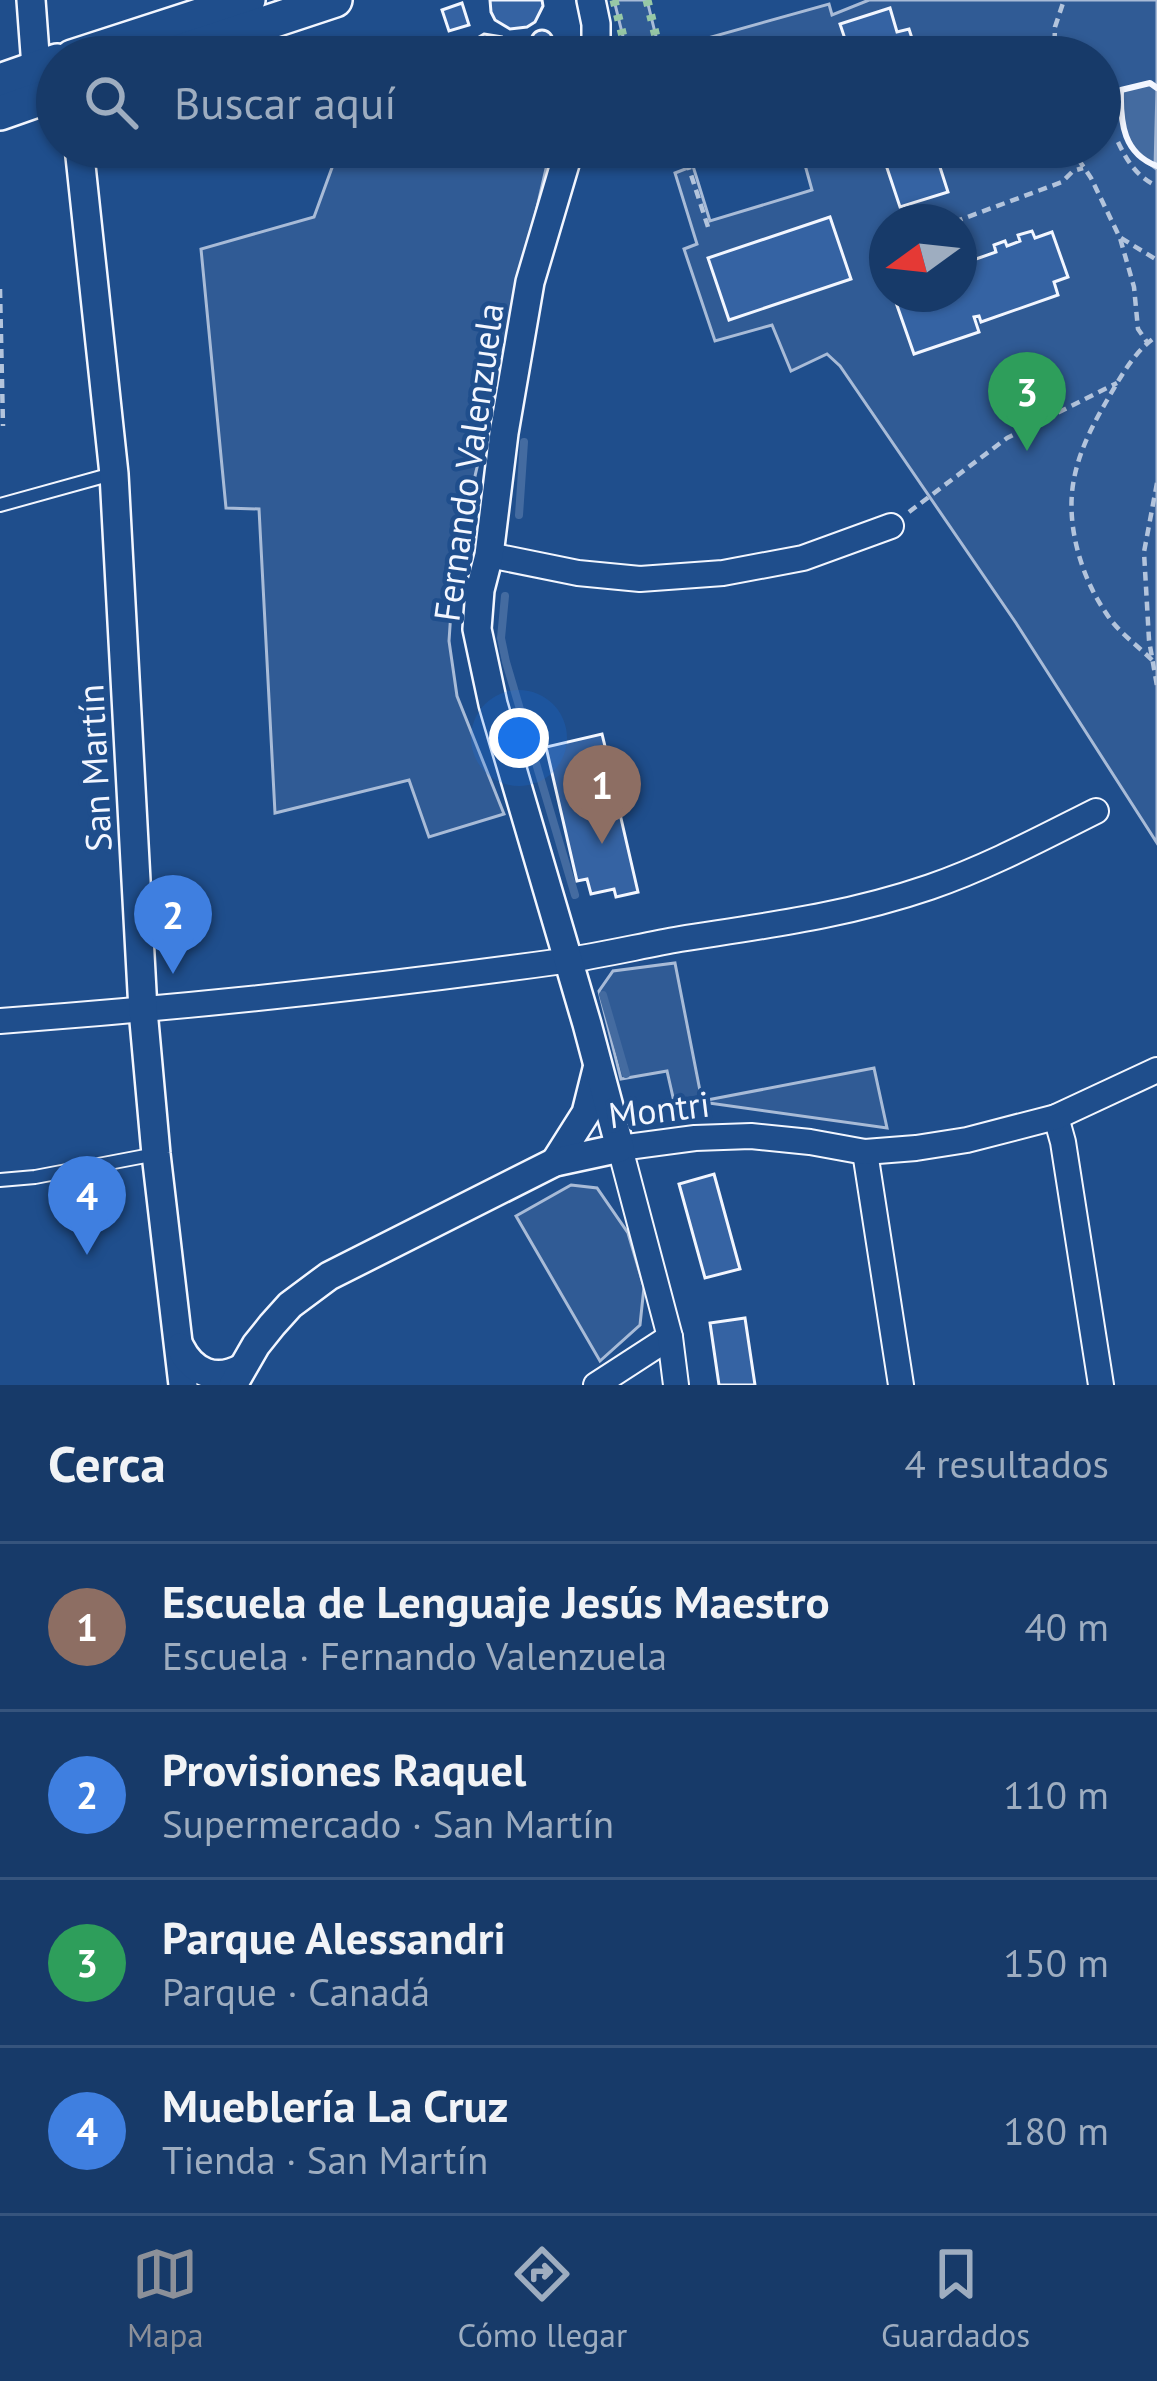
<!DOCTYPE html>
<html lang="es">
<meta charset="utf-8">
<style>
:root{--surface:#173a69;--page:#20416f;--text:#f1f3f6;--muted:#9eadc0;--line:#36547d;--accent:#8c9099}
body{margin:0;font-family:"PT Sans",sans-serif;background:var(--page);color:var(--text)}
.compass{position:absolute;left:869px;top:204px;width:108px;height:108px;border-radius:50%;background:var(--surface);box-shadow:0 3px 9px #0004;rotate:255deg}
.you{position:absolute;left:519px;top:738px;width:42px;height:42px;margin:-30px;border:9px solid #fff;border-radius:50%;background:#1a73e8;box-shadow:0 0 0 18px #1a73e833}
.badge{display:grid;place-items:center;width:78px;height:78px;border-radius:50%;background:var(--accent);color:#fff;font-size:39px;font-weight:700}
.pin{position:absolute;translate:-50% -99px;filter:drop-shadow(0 3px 6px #0008)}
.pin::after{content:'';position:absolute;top:63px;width:42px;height:36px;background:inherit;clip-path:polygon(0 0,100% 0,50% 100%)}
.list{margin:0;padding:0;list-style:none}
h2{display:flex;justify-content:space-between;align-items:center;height:156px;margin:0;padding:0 48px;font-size:51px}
h2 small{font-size:39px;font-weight:400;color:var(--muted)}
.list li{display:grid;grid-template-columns:78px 1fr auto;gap:36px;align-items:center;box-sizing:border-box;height:168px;padding:0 48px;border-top:3px solid var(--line)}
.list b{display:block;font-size:45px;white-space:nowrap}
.list p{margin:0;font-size:39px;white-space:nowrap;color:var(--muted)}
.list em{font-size:39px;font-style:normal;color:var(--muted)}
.icon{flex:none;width:66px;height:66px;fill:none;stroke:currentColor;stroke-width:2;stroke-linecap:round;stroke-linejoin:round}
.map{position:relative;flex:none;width:1157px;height:1385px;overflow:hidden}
.search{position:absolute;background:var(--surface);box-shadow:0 3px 9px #0004;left:36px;right:36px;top:36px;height:132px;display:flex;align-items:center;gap:30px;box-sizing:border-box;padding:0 42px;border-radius:66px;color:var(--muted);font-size:45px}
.sheet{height:828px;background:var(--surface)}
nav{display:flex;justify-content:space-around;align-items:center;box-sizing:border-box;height:168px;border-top:3px solid var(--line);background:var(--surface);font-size:33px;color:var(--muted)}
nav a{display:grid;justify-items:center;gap:6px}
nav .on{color:var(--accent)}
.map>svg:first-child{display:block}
.green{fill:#305b95;stroke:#a8bbd7;stroke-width:3;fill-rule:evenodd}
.water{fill:#446ba0;stroke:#a8bbd7;stroke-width:3}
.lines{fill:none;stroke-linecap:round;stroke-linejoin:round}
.stream{stroke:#446ba0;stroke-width:8}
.building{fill:#3563a3;stroke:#f2f6ff;stroke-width:3}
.service-casing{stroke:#f2f6ff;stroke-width:16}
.minor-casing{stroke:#f2f6ff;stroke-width:28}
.tertiary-casing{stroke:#f2f6ff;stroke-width:32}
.secondary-casing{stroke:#f2f6ff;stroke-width:38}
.path{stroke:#b3c4dc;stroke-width:4.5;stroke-dasharray:9 6;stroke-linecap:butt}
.service{stroke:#1f4e8c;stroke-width:12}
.minor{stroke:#1f4e8c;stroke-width:24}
.tertiary{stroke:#1f4e8c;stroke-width:27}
.secondary{stroke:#1f4e8c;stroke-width:33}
.hedge{stroke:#97c8a6;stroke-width:9;stroke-dasharray:6 9;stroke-linecap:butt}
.wall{stroke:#f2f6ff;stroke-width:6}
.labels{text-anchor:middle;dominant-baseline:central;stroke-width:9;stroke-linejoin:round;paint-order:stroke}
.street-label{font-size:36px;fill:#f2f6ff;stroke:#1f4e8c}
</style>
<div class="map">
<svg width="1157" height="1385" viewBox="0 0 1157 1385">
<rect width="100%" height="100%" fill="#1f4e8c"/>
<!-- green -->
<g class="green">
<polygon points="614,0 647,0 661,57 628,57"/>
<path d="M869 0H1157V843L1016 623 840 366 827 354 791 371 772 325 715 341 684 249 697 244 675 173 693 166 710 221 812 190 800 147H1100V57H773L766 38 695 57 690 43 829 4 832 15ZM887 222H959V294H887Z"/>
<polygon points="378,147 551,147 454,567 449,641 457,696 504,814 429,837 409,780 275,813 259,509 226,508 201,249 314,217 333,165"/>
<polygon points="675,963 702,1101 874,1068 887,1128 702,1102 675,1106 667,1071 621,1079 599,991 613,971"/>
<polygon points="571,1185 597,1188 628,1233 644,1287 640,1325 600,1361 516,1216"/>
</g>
<!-- water -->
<path class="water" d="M1150 83 1157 88 1155 168C1124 147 1120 127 1121 90Z"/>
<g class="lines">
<!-- stream -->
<g class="stream">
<polyline points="519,515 524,442"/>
<polyline points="505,596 501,638 506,662 575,895"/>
<polyline points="603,995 626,1074"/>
</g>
</g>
<!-- building -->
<g class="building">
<polygon points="490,0 542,0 543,6 535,22 527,27 510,29 495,20 491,12"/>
<polygon points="462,3 469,25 449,31 442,10"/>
<polygon points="890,8 897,32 909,29 918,57 851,57 840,24"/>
<circle cx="542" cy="41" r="11"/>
<polygon points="484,34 502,37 509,43 516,57 462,57 469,43"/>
<polygon points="880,147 948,147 951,157 938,161 948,192 900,207"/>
<polygon points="830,217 851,279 729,320 708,258"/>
<polygon points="1032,231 1035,238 1052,232 1068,277 1054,282 1058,295 981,322 979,316 974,317 979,332 914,354 893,294 959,294 959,267 966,265 963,256 974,252 976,259 996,252 994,245 1005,241 1007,246 1020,241 1018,235"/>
<polygon points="602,734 613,779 600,782 605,804 617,801 638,892 616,897 614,889 591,894 587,879 577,881 546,747"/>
<polygon points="714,1174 740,1269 705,1278 679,1184"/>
<polygon points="745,1318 755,1385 719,1385 710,1323"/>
</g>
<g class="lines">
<!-- service casing -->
<g class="service-casing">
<g id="service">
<polyline points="0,505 112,474"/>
<polyline points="0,1180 35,1177 156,1154"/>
</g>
</g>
<!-- minor casing -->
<g class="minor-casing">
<g id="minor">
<polyline points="489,555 578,573 640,579 723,573 803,558 891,526"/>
<path d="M0 1021C189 1007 376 987 563 961 603 955 641 946 680 939 769 925 845 916 930 887 988 867 1042 838 1096 811"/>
<polyline points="1056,1117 1063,1142 1101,1385"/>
<polyline points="865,1152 901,1385"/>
<polyline points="596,1385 670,1337"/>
<polyline points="676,1385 670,1337 620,1148 695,1138 751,1136 810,1142 865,1152 916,1148 967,1140 1056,1117 1157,1070"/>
</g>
</g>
<!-- tertiary casing -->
<g class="tertiary-casing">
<g id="tertiary">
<polyline points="31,0 36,67 49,79"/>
<polyline points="591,0 596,24 596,57"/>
<polyline points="79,147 114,474 143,1010 156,1154 183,1385"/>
<polyline points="555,1162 586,1113 597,1069"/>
<path d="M180 1347C193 1373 216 1382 242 1368"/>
<polyline points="233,1385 256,1345 272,1325 290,1305 329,1276 555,1162 620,1148 587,1024 493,704 477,629 480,590 489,555 504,433 530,282 570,147"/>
</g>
</g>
<!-- secondary casing -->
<g class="secondary-casing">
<g id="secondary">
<polyline points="72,57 248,0"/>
<polyline points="163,57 335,0"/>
<polyline points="0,81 57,61"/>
<polyline points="0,113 57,93"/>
</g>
</g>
<!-- path -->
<g class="path">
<polyline points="1054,57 1055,27 1064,0"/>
<path d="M1118 142C1127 161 1137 177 1157 186"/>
<polyline points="682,147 709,230"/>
<polyline points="1070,147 1091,178 1120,238 1134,287 1138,329 1147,342"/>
<polyline points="954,222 1062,182 1073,171 1083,168"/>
<polyline points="1121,238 1157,260"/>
<polyline points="0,289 3,426"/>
<polyline points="1157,483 1144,552 1149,640 1157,686"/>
<polyline points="909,512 1007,438 1117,383"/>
<path d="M1152 660C1136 644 1118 632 1106 613 1081 577 1065 523 1074 479 1079 452 1092 426 1106 402 1120 378 1134 351 1157 336"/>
</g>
<!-- service -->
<use href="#service" class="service"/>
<!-- minor -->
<use href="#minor" class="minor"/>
<!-- tertiary -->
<use href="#tertiary" class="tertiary"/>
<!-- secondary -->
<use href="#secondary" class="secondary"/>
<!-- hedge -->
<g class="hedge">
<polyline points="614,0 628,57"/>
<polyline points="647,0 661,57"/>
</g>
<!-- wall -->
<path class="wall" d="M1157 88 1150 83 1121 90C1120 124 1124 154 1157 166"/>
</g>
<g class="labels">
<!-- street labels -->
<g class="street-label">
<text transform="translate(468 462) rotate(-82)">Fernando Valenzuela</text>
<text transform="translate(94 768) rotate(-93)">San Martín</text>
<text transform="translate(659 1109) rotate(-7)">Montri</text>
</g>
</g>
</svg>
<svg class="compass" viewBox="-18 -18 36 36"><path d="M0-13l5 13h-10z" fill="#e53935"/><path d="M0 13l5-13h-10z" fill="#9eadc0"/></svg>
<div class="you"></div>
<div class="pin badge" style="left:602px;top:844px;background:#8d6e63">1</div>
<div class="pin badge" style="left:173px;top:974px;background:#3f7fe0">2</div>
<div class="pin badge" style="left:1027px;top:451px;background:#2e9e5b">3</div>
<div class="pin badge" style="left:87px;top:1255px;background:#3f7fe0">4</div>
<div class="search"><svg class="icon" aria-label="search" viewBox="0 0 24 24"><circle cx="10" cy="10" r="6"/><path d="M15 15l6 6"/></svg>Buscar aquí</div>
</div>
<section class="sheet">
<h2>Cerca<small>4 resultados</small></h2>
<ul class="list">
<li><span class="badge" style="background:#8d6e63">1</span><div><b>Escuela de Lenguaje Jesús Maestro</b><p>Escuela · Fernando Valenzuela</p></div><em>40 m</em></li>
<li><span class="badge" style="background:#3f7fe0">2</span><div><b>Provisiones Raquel</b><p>Supermercado · San Martín</p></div><em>110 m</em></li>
<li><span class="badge" style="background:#2e9e5b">3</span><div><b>Parque Alessandri</b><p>Parque · Canadá</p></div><em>150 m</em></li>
<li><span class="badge" style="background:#3f7fe0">4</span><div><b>Mueblería La Cruz</b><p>Tienda · San Martín</p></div><em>180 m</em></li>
</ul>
</section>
<nav>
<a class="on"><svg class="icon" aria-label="map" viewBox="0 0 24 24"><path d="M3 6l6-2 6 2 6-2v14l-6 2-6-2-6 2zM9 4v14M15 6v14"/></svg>Mapa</a>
<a><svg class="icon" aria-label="directions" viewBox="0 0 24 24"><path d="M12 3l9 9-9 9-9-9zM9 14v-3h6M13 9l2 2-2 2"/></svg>Cómo llegar</a>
<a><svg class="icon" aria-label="saved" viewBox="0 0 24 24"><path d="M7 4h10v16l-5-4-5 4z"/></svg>Guardados</a>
</nav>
